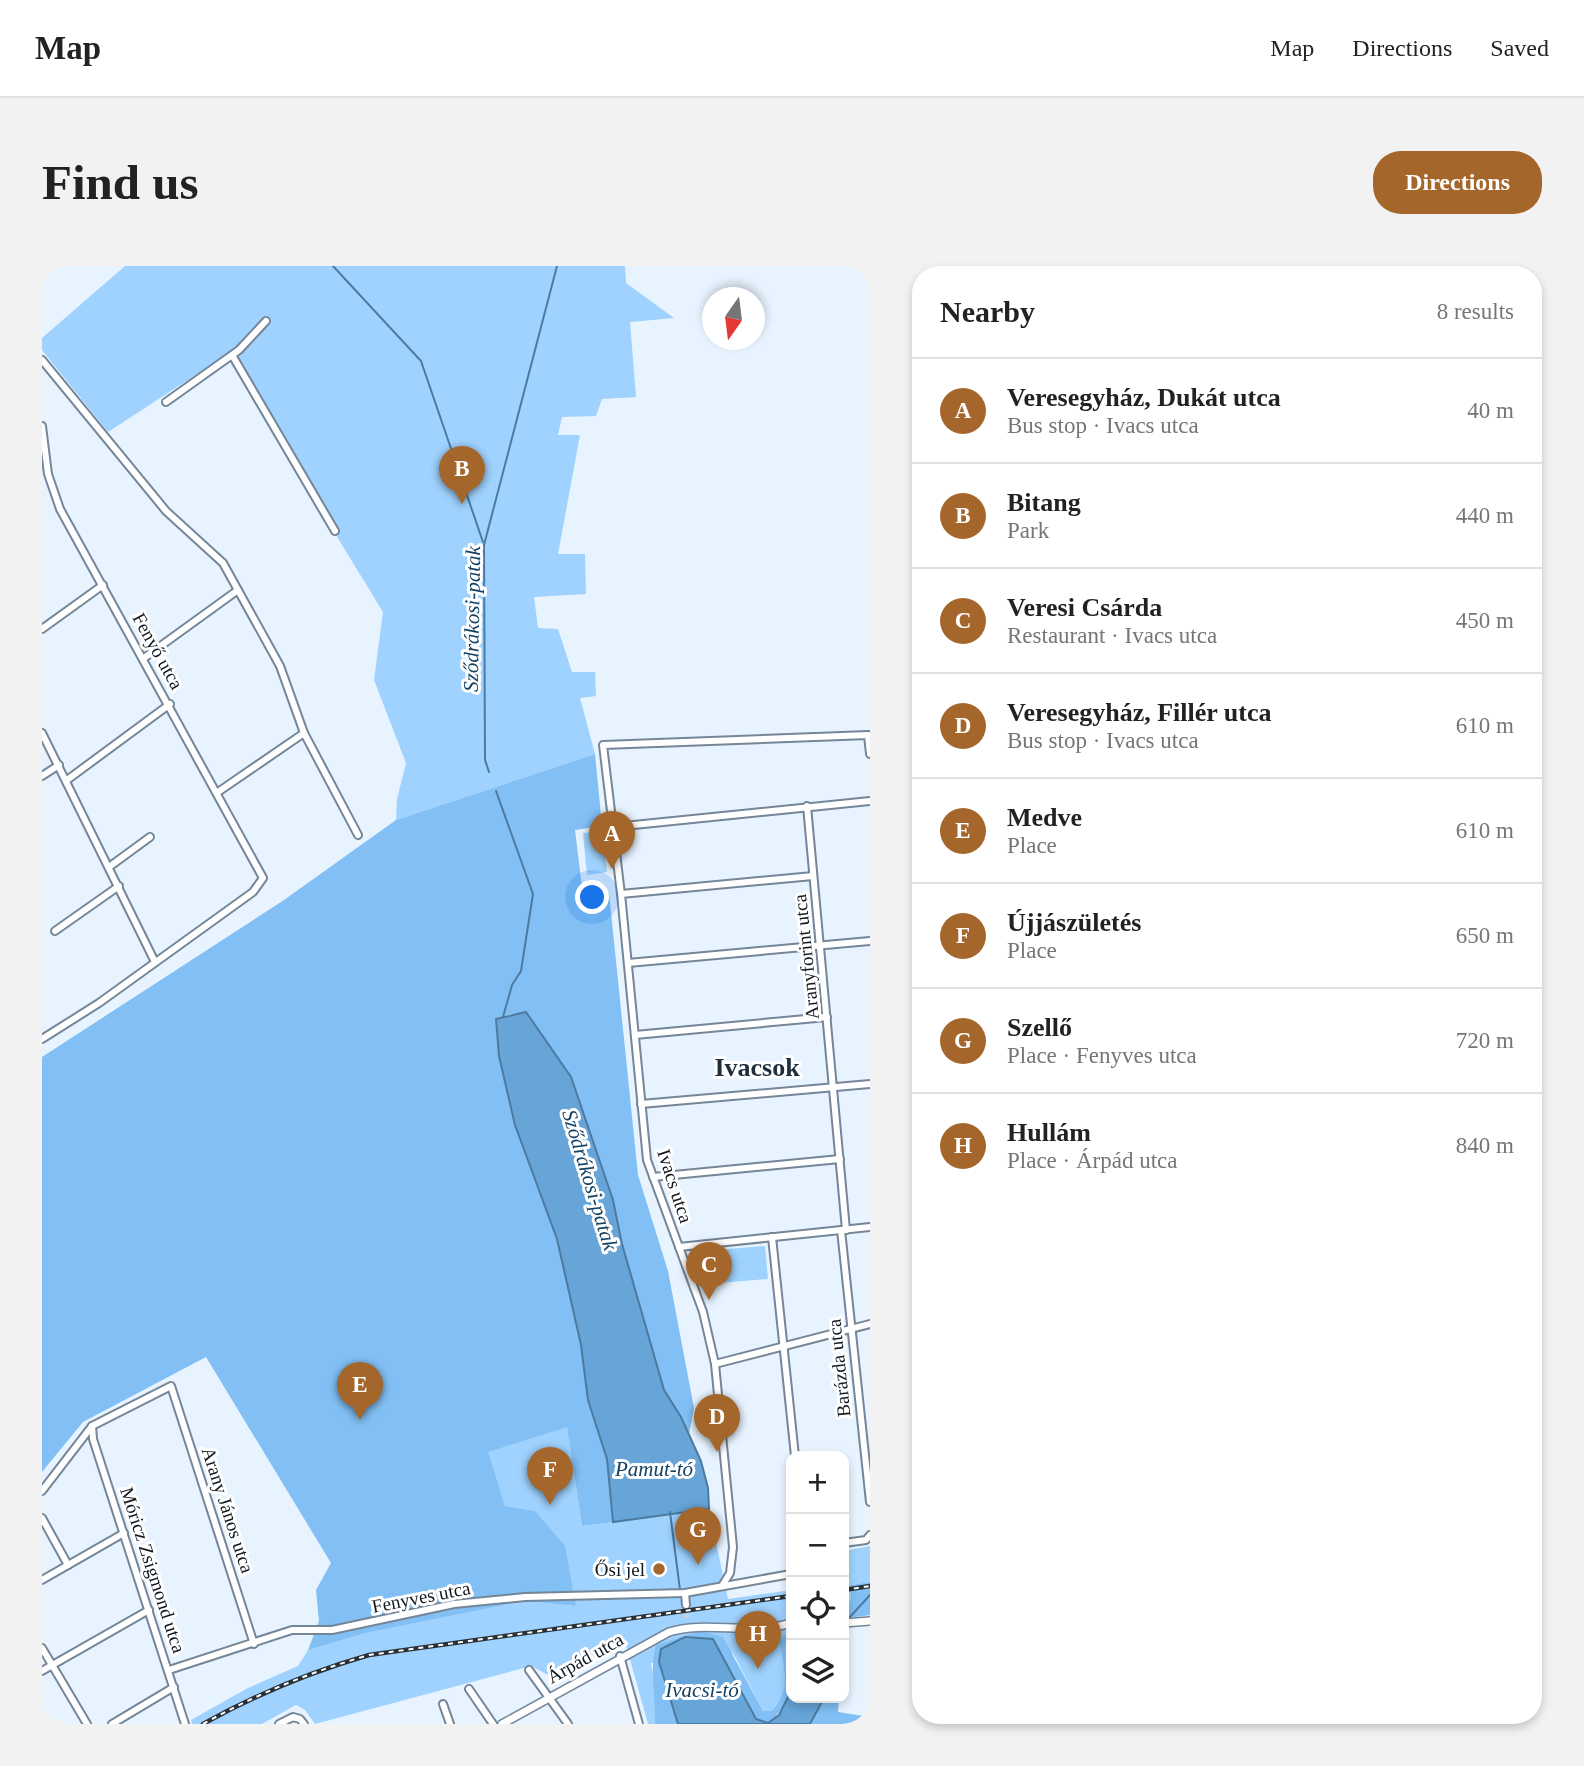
<!DOCTYPE html>
<meta charset="utf-8">
<style>
:root{--surface:#fff;--page:#f2f2f2;--text:#222;--muted:#767676;--line:#e0e0e0;--accent:#a4662b}
body{margin:0;font-family:"Times New Roman",serif;background:var(--page);color:var(--text)}
.controls{position:absolute;right:21px;bottom:21px;display:grid;overflow:hidden;border-radius:14px;box-shadow:0 4px 10px #0003}
.controls button{width:63px;height:63px;display:grid;place-items:center;padding:0;border:0;border-bottom:2px solid var(--line);background:var(--surface);color:var(--text);font:35px sans-serif}
.compass{position:absolute;left:660px;top:21px;width:63px;height:63px;border-radius:50%;background:var(--surface);box-shadow:0 4px 10px #0003;rotate:194deg}
.you{position:absolute;left:551px;top:632px;width:24px;height:24px;margin:-18px;border:5px solid #fff;border-radius:50%;background:#1a73e8;box-shadow:0 0 0 10px #1a73e833}
.badge{display:grid;place-items:center;width:46px;height:46px;border-radius:50%;background:var(--accent);color:#fff;font-size:23px;font-weight:700}
.pin{position:absolute;translate:-50% -58px;filter:drop-shadow(0 2px 4px #0008)}
.pin::after{content:'';position:absolute;top:37px;width:24px;height:21px;background:inherit;clip-path:polygon(0 0,100% 0,50% 100%)}
.list{margin:0;padding:0;list-style:none}
h2{display:flex;justify-content:space-between;align-items:center;height:91px;margin:0;padding:0 28px;font-size:30px}
h2 small{font-size:23px;font-weight:400;color:var(--muted)}
.list li{display:grid;grid-template-columns:46px 1fr auto;gap:21px;align-items:center;box-sizing:border-box;height:105px;padding:0 28px;border-top:2px solid var(--line)}
.list b{display:block;font-size:26px;white-space:nowrap}
.list p{margin:0;font-size:23px;white-space:nowrap;color:var(--muted)}
.list em{font-size:23px;font-style:normal;color:var(--muted)}
.icon{flex:none;width:38px;height:38px;fill:none;stroke:currentColor;stroke-width:2;stroke-linecap:round;stroke-linejoin:round}
.map{position:relative;flex:none;width:828px;height:1458px;overflow:hidden;border-radius:28px}
header{display:flex;align-items:center;gap:42px;box-sizing:border-box;height:98px;padding:0 35px;background:var(--surface);border-bottom:2px solid var(--line)}
header strong{font-size:33px}
nav{display:flex;gap:38px;margin-inline-start:auto;font-size:24px}
.intro{display:flex;align-items:center;justify-content:space-between;box-sizing:border-box;height:168px;padding:0 42px}
h1{margin:0;font-size:49px}
.button{padding:18px 32px;border-radius:28px;background:var(--accent);color:#fff;font-size:24px;font-weight:700}
main{display:flex;gap:42px;padding:0 42px}
aside{flex:1;background:var(--surface);border-radius:28px;box-shadow:0 4px 10px #0003}
.map>svg:first-child{display:block}
.green{fill:#9fd2fe}
.forest{fill:#81bff4}
.water{fill:#67a4d8;stroke:#4d7aa0;stroke-width:2}
.lines{fill:none;stroke-linecap:round;stroke-linejoin:round}
.stream{stroke:#4d7aa0;stroke-width:2}
.minor-tunnel{stroke:#c7d2dd;stroke-width:6;stroke-dasharray:6 3;stroke-linecap:butt}
.minor-casing{stroke:#748697;stroke-width:10}
.tertiary-casing{stroke:#748697;stroke-width:10}
.minor{stroke:#fff;stroke-width:6}
.tertiary{stroke:#fff;stroke-width:7}
.rail-casing{stroke:#293137;stroke-width:4.5}
.rail{stroke:#fff;stroke-width:2;stroke-dasharray:5;stroke-linecap:butt}
.poi-dot{fill:#a4662b;stroke:#fff;stroke-width:2.5}
.labels{text-anchor:middle;dominant-baseline:central;stroke-width:6;stroke-linejoin:round;paint-order:stroke}
.street-label{font-size:19px;fill:#11181e;stroke:#fff}
.poi-label{font-size:19px;fill:#11181e;stroke:#fff;text-anchor:end}
.water-label{font-size:21px;font-style:italic;fill:#134164;stroke:#fff}
.district-label{font-size:26px;font-weight:bold;fill:#1e2e3c;stroke:#fff}
</style>
<header>
<strong>Map</strong>
<nav><a>Map</a><a>Directions</a><a>Saved</a></nav>
</header>
<div class="intro"><h1>Find us</h1><a class="button">Directions</a></div>
<main>
<div class="map">
<svg width="828" height="1458" viewBox="0 0 828 1458">
<rect width="100%" height="100%" fill="#e7f3ff"/>
<!-- green -->
<g class="green">
<polygon points="83,0 583,0 584,17 632,52 588,56 594,131 560,133 554,150 520,151 516,169 538,169 516,288 543,288 544,328 492,331 496,362 516,363 530,406 553,406 554,430 538,432 553,488 354,554 355,533 364,497 332,414 341,346 184,89 66,166 0,84 0,72"/>
<polygon points="560,565 565,606 545,609 541,567"/>
<polygon points="723,980 726,1013 677,1017 674,984"/>
<polygon points="525,1160 540,1260 667,1243 686,1333 749,1324 744,1414 741,1430 729,1445 721,1445 691,1387 609,1397 614,1427 613,1458 606,1458 582,1372 510,1411 489,1400 273,1458 263,1444 254,1439 220,1458 150,1458 149,1454 206,1422 256,1400 266,1384 324,1367 483,1335 534,1340 493,1245 463,1240 445,1186"/>
<polygon points="828,1280 828,1316 808,1319 809,1331 802,1357 802,1285"/>
</g>
<!-- forest -->
<g class="forest">
<polygon points="553,488 560,560 533,564 541,630 567,627 596,909 626,1005 652,1142 646,1173 639,1151 622,1124 580,978 571,934 529,811 469,748 455,753 457,790 479,877 515,973 539,1079 546,1134 565,1193 571,1256 540,1260 525,1161 446,1186 463,1240 493,1245 523,1280 534,1340 483,1335 324,1367 266,1384 277,1355 274,1324 289,1297 164,1091 41,1156 0,1206 0,791 242,634 354,554"/>
<polygon points="828,1316 828,1349 807,1352 802,1394 802,1357 809,1331 808,1319"/>
<path d="M658 1365 681 1371 721 1445H729C750 1425 742 1401 737 1375L745 1367C758 1396 751 1438 726 1458L714 1453 671 1373 617 1396 636 1458H613C614 1431 607 1404 614 1379Z"/>
<polygon points="782,1432 797,1432 796,1446 828,1451 828,1458 768,1458"/>
</g>
<!-- water -->
<g class="water">
<polygon points="484,746 529,811 571,934 580,978 622,1124 639,1151 659,1195 666,1222 667,1243 571,1256 565,1193 546,1134 539,1079 515,973 473,859 457,790 454,753"/>
<polygon points="643,1371 671,1373 714,1453 726,1457 737,1449 749,1425 749,1432 782,1432 768,1458 636,1458 617,1396 619,1383"/>
</g>
<g class="lines">
<!-- stream -->
<g class="stream">
<polyline points="291,0 379,95 441,276"/>
<polyline points="447,506 443,494 442,279 515,0"/>
<polyline points="454,525 491,628 479,705 470,719 461,751"/>
<polyline points="628,1246 638,1324"/>
<polyline points="807,1352 828,1329"/>
</g>
<!-- minor-tunnel -->
<polyline class="minor-tunnel" points="644,1339 645,1352"/>
<!-- minor casing -->
<g class="minor-casing">
<g id="minor">
<polyline points="190,89 293,265"/>
<polyline points="0,94 124,245 181,297 238,400 262,467"/>
<polyline points="124,136 197,84 224,55"/>
<polyline points="0,160 6,208 18,243 221,612 211,626 57,737 0,773"/>
<polyline points="0,363 61,319"/>
<polyline points="102,392 196,324"/>
<polyline points="0,467 113,696"/>
<polyline points="0,510 17,499"/>
<polyline points="25,514 128,438"/>
<polyline points="176,526 262,467 316,569"/>
<polyline points="765,540 804,964"/>
<polyline points="572,561 828,535"/>
<polyline points="67,601 108,571"/>
<polyline points="579,628 771,610"/>
<polyline points="13,665 77,620"/>
<polyline points="586,697 828,675"/>
<polyline points="593,769 785,751"/>
<polyline points="599,838 828,818"/>
<polyline points="611,911 798,893"/>
<polyline points="799,964 828,1236"/>
<polyline points="730,971 753,1190"/>
<polyline points="637,981 828,961"/>
<polyline points="673,1098 828,1058"/>
<polyline points="50,1160 51,1173 143,1458"/>
<polyline points="0,1225 50,1160 129,1120 212,1378"/>
<polyline points="0,1252 26,1299"/>
<polyline points="802,1277 824,1274 828,1269"/>
<polyline points="0,1314 82,1267"/>
<polyline points="680,1320 688,1307 691,1281 673,1098 661,1046 605,894 579,628 561,479 826,469 828,488"/>
<polyline points="643,1327 644,1339"/>
<polyline points="0,1382 45,1458"/>
<polyline points="578,1390 597,1458"/>
<polyline points="127,1404 250,1364 290,1364 412,1338 483,1331 643,1327 749,1308"/>
<polyline points="487,1404 526,1458"/>
<polyline points="0,1405 107,1344"/>
<polyline points="427,1423 451,1458"/>
<polyline points="401,1438 408,1458"/>
<polyline points="70,1458 132,1421"/>
<polyline points="237,1458 251,1451 258,1453 262,1458"/>
</g>
</g>
<!-- tertiary casing -->
<g class="tertiary-casing">
<g id="tertiary">
<polyline points="802,1357 828,1355"/>
<path d="M460 1458 627 1366C665 1354 707 1370 749 1357"/>
</g>
</g>
<!-- minor -->
<use href="#minor" class="minor"/>
<!-- tertiary -->
<use href="#tertiary" class="tertiary"/>
<!-- rail casing -->
<g class="rail-casing">
<g id="rail">
<polyline points="802,1324 828,1320"/>
<path d="M161 1458C215 1428 268 1406 327 1389L749 1330"/>
</g>
</g>
<!-- rail -->
<use href="#rail" class="rail"/>
</g>
<!-- markers -->
<circle class="poi-dot" cx="617" cy="1303" r="7"/>
<g class="labels">
<!-- street labels -->
<g class="street-label">
<text transform="translate(116 385) rotate(61)">Fenyő utca</text>
<text transform="translate(764 691) rotate(-96)">Aranyforint utca</text>
<text transform="translate(633 920) rotate(72)">Ivacs utca</text>
<text transform="translate(797 1102) rotate(-96)">Barázda utca</text>
<text transform="translate(186 1244) rotate(72)">Arany János utca</text>
<text transform="translate(111 1304) rotate(72)">Móricz Zsigmond utca</text>
<text transform="translate(379 1331) rotate(-11)">Fenyves utca</text>
<text transform="translate(543 1392) rotate(-29)">Árpád utca</text>
</g>
<!-- poi labels -->
<g class="poi-label">
<text x="603" y="1303">Ősi jel</text>
</g>
<!-- water labels -->
<g class="water-label">
<text transform="translate(430 353) rotate(-89)">Sződrákosi-patak</text>
<text transform="translate(548 914) rotate(73)">Sződrákosi-patak</text>
<text x="612" y="1203">Pamut-tó</text>
<text x="660" y="1424">Ivacsi-tó</text>
</g>
<!-- district labels -->
<g class="district-label">
<text x="715" y="801">Ivacsok</text>
</g>
</g>
</svg>
<div class="controls">
<button>+</button>
<button>−</button>
<button><svg class="icon" aria-label="locate" viewBox="0 0 24 24"><circle cx="12" cy="12" r="6"/><path d="M12 2v4M12 18v4M2 12h4M18 12h4"/></svg></button>
<button><svg class="icon" aria-label="layers" viewBox="0 0 24 24"><path d="M12 4l9 5-9 5-9-5zM3 14l9 5 9-5"/></svg></button>
</div>
<svg class="compass" viewBox="-18 -18 36 36"><path d="M0-13l5 13h-10z" fill="#e53935"/><path d="M0 13l5-13h-10z" fill="#767676"/></svg>
<div class="you"></div>
<div class="pin badge" style="left:570px;top:603px">A</div>
<div class="pin badge" style="left:420px;top:238px">B</div>
<div class="pin badge" style="left:667px;top:1034px">C</div>
<div class="pin badge" style="left:675px;top:1186px">D</div>
<div class="pin badge" style="left:318px;top:1154px">E</div>
<div class="pin badge" style="left:508px;top:1239px">F</div>
<div class="pin badge" style="left:656px;top:1299px">G</div>
<div class="pin badge" style="left:716px;top:1403px">H</div>
</div>
<aside>
<h2>Nearby<small>8 results</small></h2>
<ul class="list">
<li><span class="badge">A</span><div><b>Veresegyház, Dukát utca</b><p>Bus stop · Ivacs utca</p></div><em>40 m</em></li>
<li><span class="badge">B</span><div><b>Bitang</b><p>Park</p></div><em>440 m</em></li>
<li><span class="badge">C</span><div><b>Veresi Csárda</b><p>Restaurant · Ivacs utca</p></div><em>450 m</em></li>
<li><span class="badge">D</span><div><b>Veresegyház, Fillér utca</b><p>Bus stop · Ivacs utca</p></div><em>610 m</em></li>
<li><span class="badge">E</span><div><b>Medve</b><p>Place</p></div><em>610 m</em></li>
<li><span class="badge">F</span><div><b>Újjászületés</b><p>Place</p></div><em>650 m</em></li>
<li><span class="badge">G</span><div><b>Szellő</b><p>Place · Fenyves utca</p></div><em>720 m</em></li>
<li><span class="badge">H</span><div><b>Hullám</b><p>Place · Árpád utca</p></div><em>840 m</em></li>
</ul>
</aside>
</main>
